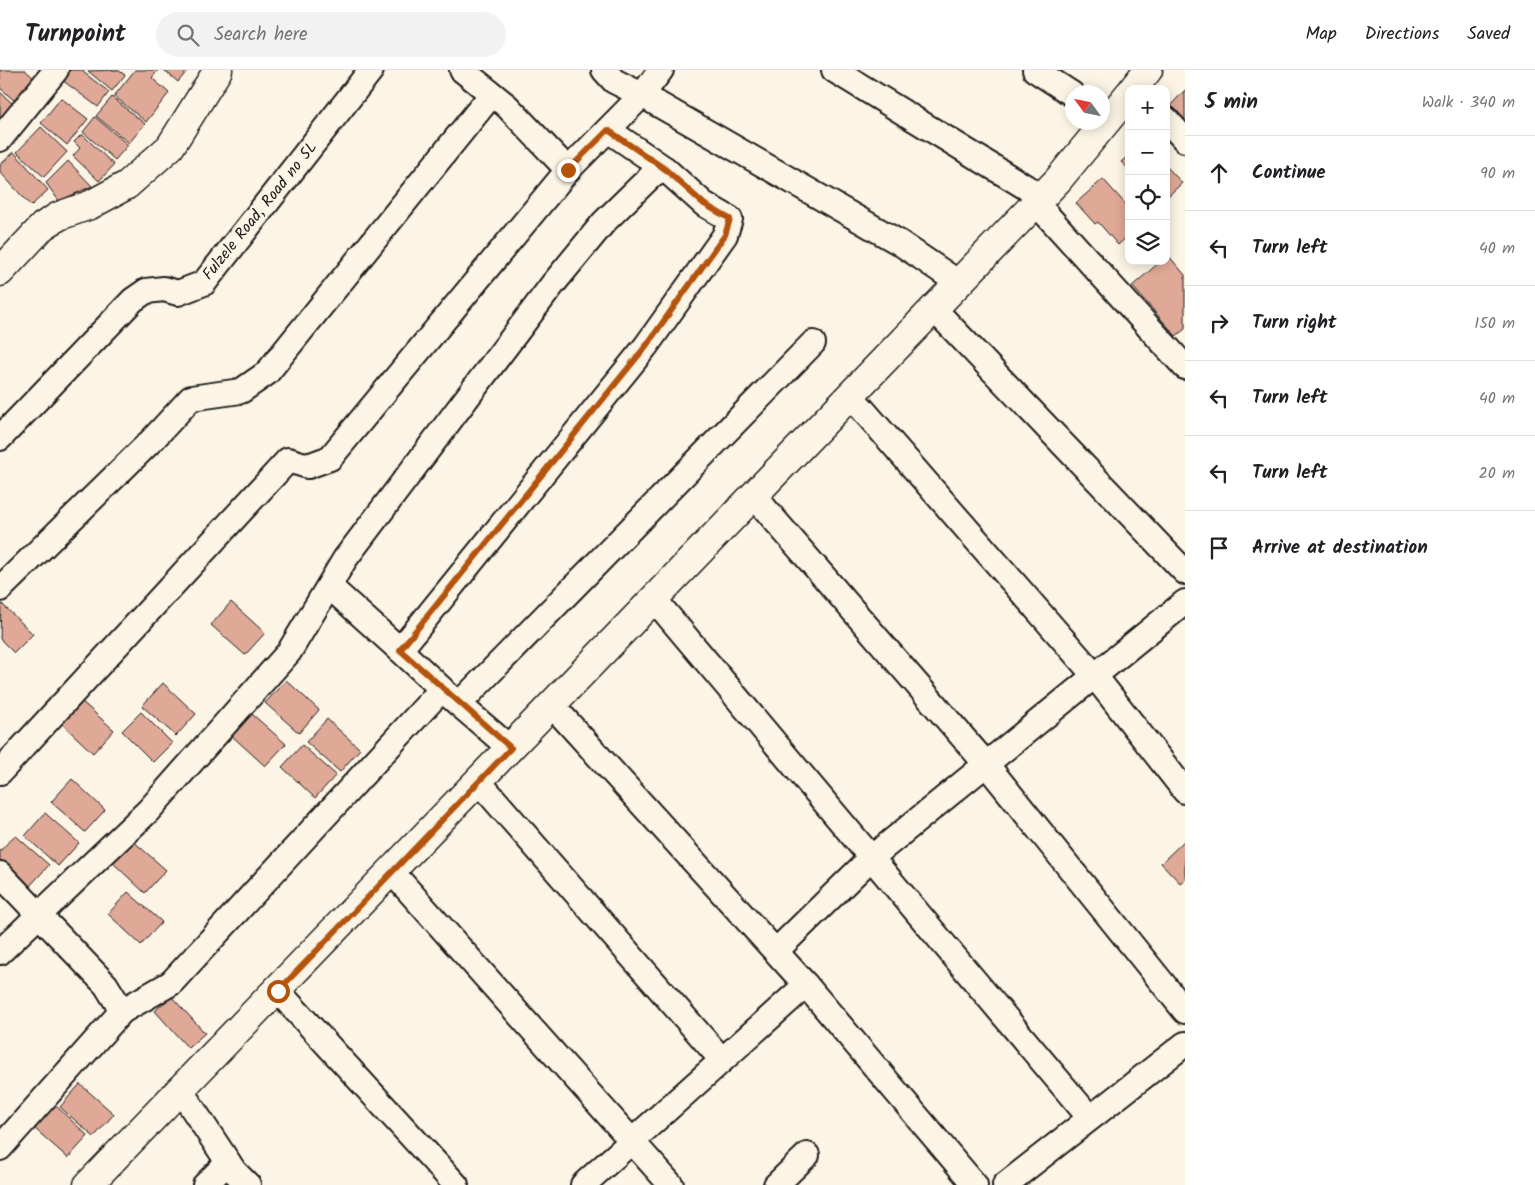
<!DOCTYPE html>
<meta charset="utf-8">
<style>
:root{--surface:#fff;--page:#f2f2f2;--text:#202124;--muted:#757577;--line:#e0e0e0}
body{margin:0;font-family:Kalam,sans-serif;background:var(--page);color:var(--text)}
.controls{position:absolute;right:15px;top:15px;display:grid;overflow:hidden;border-radius:10px;box-shadow:0 2px 12px #0003}
.controls button{width:45px;height:45px;display:grid;place-items:center;padding:0;border:0;border-bottom:1px solid var(--line);background:var(--surface);color:var(--text);font:25px sans-serif}
.compass{position:absolute;left:1065px;top:15px;width:45px;height:45px;border-radius:50%;background:var(--surface);box-shadow:0 2px 12px #0003;rotate:303deg}
.stop{position:absolute;width:15px;height:15px;margin:-11px;border:4px solid #b45309;border-radius:50%;background:#fff}
.stop.end{background:#b45309;border-color:#fff;box-shadow:0 1px 5px #0008}
.list{margin:0;padding:0;list-style:none}
h2{display:flex;justify-content:space-between;align-items:center;height:65px;margin:0;padding:0 20px;font-size:21px}
h2 small{font-size:16px;font-weight:400;color:var(--muted)}
.list li{display:grid;grid-template-columns:32px 1fr auto;gap:15px;align-items:center;box-sizing:border-box;height:75px;padding:0 20px;border-top:1px solid var(--line)}
.list b{display:block;font-size:19px;white-space:nowrap}
.list em{font-size:16px;font-style:normal;color:var(--muted)}
.icon{flex:none;width:28px;height:28px;fill:none;stroke:currentColor;stroke-width:2;stroke-linecap:round;stroke-linejoin:round}
.map{position:relative;flex:none;width:1185px;height:1115px;overflow:hidden}
header{display:flex;align-items:center;gap:30px;box-sizing:border-box;height:70px;padding:0 25px;background:var(--surface);border-bottom:1px solid var(--line)}
header strong{font-size:24px}
nav{display:flex;gap:28px;margin-inline-start:auto;font-size:18px}
.search{width:350px;height:45px;background:var(--page);display:flex;align-items:center;gap:12px;box-sizing:border-box;padding:0 18px;border-radius:28px;color:var(--muted);font-size:19px}
main{display:flex}
aside{flex:1;background:var(--surface)}
.map>svg:first-child{display:block}
.building{fill:#dfa897;stroke:#1c1c1c}
.lines{fill:none;stroke-linecap:round;stroke-linejoin:round}
.minor-casing{stroke:#1c1c1c;stroke-width:28}
.tertiary-casing{stroke:#1c1c1c;stroke-width:31}
.minor{stroke:#fcf5e5;stroke-width:24}
.tertiary{stroke:#fcf5e5;stroke-width:28}
.route{stroke:#b45309;stroke-width:6}
.labels{text-anchor:middle;dominant-baseline:central;stroke-width:4;stroke-linejoin:round;paint-order:stroke}
.street-label{font-size:16px;fill:#1c1c1c;stroke:#fcf5e5}
</style>
<header>
<strong>Turnpoint</strong>
<div class="search"><svg class="icon" aria-label="search" viewBox="0 0 24 24"><circle cx="10" cy="10" r="6"/><path d="M15 15l6 6"/></svg>Search here</div>
<nav><a>Map</a><a>Directions</a><a>Saved</a></nav>
</header>
<main>
<div class="map">
<svg width="1185" height="1115" viewBox="0 0 1185 1115">
<rect width="100%" height="100%" fill="#fcf5e5"/>
<filter id="ink" filterUnits="userSpaceOnUse"><feTurbulence type="fractalNoise" baseFrequency=".02" numOctaves="2"/><feDisplacementMap in="SourceGraphic" scale="10" xChannelSelector="R" yChannelSelector="G"/><feConvolveMatrix kernelMatrix="1 2 1 2 8 2 1 2 1" color-interpolation-filters="sRGB"/></filter>
<g filter="url(#ink)">
<!-- building -->
<g class="building">
<polygon points="0,0 25,0 36,10 16,32 0,18"/>
<polygon points="69,0 85,0 83,2 109,22 98,37 62,10"/>
<polygon points="118,0 125,5 112,21 88,1"/>
<polygon points="135,0 158,0 152,8 169,23 146,52 114,26"/>
<polygon points="164,0 188,0 178,12"/>
<polygon points="1185,20 1185,58 1166,40"/>
<polygon points="0,22 14,35 0,51"/>
<polygon points="112,27 145,54 129,73 96,46"/>
<polygon points="61,28 88,49 67,75 41,53"/>
<polygon points="95,47 128,75 115,90 83,62"/>
<polygon points="41,57 67,82 44,107 17,82"/>
<polygon points="82,64 114,95 99,111 73,86 80,78 74,72"/>
<polygon points="14,82 48,120 31,136 0,102 0,95"/>
<polygon points="1129,85 1129,99 1121,92"/>
<polygon points="68,91 92,116 59,131 46,113"/>
<polygon points="1166,96 1182,113 1166,128"/>
<polygon points="1103,109 1129,138 1129,165 1118,175 1098,152 1095,154 1076,133"/>
<polygon points="1168,185 1185,205 1185,259 1176,266 1132,216 1161,191 1166,191"/>
<polygon points="231,532 265,563 245,585 211,555"/>
<polygon points="1,533 33,564 14,583 0,569"/>
<polygon points="286,610 319,640 299,663 265,633"/>
<polygon points="163,613 196,644 176,666 142,636"/>
<polygon points="80,630 114,660 93,683 60,652"/>
<polygon points="141,642 172,673 153,692 122,661"/>
<polygon points="252,644 286,674 265,696 232,666"/>
<polygon points="327,649 360,679 340,702 306,672"/>
<polygon points="302,675 336,705 315,728 282,697"/>
<polygon points="72,709 105,740 85,762 51,732"/>
<polygon points="45,743 79,773 58,796 25,766"/>
<polygon points="15,765 49,795 29,817 0,792 0,781"/>
<polygon points="132,770 166,800 145,823 112,792"/>
<polygon points="1185,770 1185,809 1180,813 1161,793"/>
<polygon points="128,822 162,852 141,875 108,844"/>
<polygon points="171,926 205,963 188,978 155,941"/>
<polygon points="80,1014 114,1044 94,1067 60,1037"/>
<polygon points="55,1035 88,1066 68,1088 34,1058"/>
</g>
<g class="lines">
<!-- minor casing -->
<g class="minor-casing">
<g id="minor">
<polyline points="462,0 507,36 568,100 642,25 614,11 604,0"/>
<polyline points="661,0 642,25 900,173 959,213"/>
<polyline points="834,0 1042,127"/>
<polyline points="1035,0 1072,24"/>
<polyline points="1166,49 1185,70"/>
<polyline points="0,69 56,0"/>
<polyline points="1036,133 1185,297"/>
<polyline points="934,239 1185,502"/>
<polyline points="851,326 1094,605 1185,721"/>
<polyline points="0,368 133,230 146,221 164,219 178,223 204,213 371,0"/>
<polyline points="754,426 986,694 1185,941"/>
<polyline points="329,516 400,580"/>
<polyline points="0,519 154,368 191,328 241,321 267,303 492,24"/>
<polyline points="654,529 1090,1048"/>
<polyline points="447,624 511,679"/>
<polyline points="459,634 813,273"/>
<polyline points="552,635 806,915 975,1115"/>
<polyline points="0,702 288,390 308,396 330,388 568,100"/>
<polyline points="479,712 722,990"/>
<polyline points="392,802 671,1115"/>
<polyline points="0,804 106,915 122,941 0,1078"/>
<polyline points="776,881 871,788 1185,532"/>
<polyline points="0,882 148,741 289,582 345,489 553,214 604,152 650,107 665,99 608,60"/>
<polyline points="278,921 456,1115"/>
<polyline points="122,941 171,913 442,619 400,580 646,276 725,165 730,149 704,134 665,99"/>
<polyline points="181,1021 234,1101 248,1115"/>
<polyline points="205,1115 228,1092"/>
<polyline points="583,1115 806,915"/>
<polyline points="776,1115 807,1085"/>
<polyline points="1005,1115 1185,974"/>
</g>
</g>
<!-- tertiary casing -->
<g class="tertiary-casing">
<g id="tertiary">
<polyline points="1133,19 1148,0"/>
<polyline points="0,202 43,156 59,146 90,135 127,115 170,77 218,0"/>
<polyline points="88,1115 1058,110 1129,24"/>
</g>
</g>
<!-- minor -->
<use href="#minor" class="minor"/>
<!-- tertiary -->
<use href="#tertiary" class="tertiary"/>
</g>
</g>
<g class="lines" filter="url(#ink)">
<!-- route -->
<polyline class="route" points="278,921 511,678 400,580 646,276 725,165 730,149 704,134 665,99 608,60 568,100"/>
</g>
<g class="labels">
<!-- street labels -->
<g class="street-label">
<text transform="translate(260 141) rotate(-51)">Fulzele Road, Road no 5L</text>
</g>
</g>
</svg>
<div class="controls">
<button>+</button>
<button>−</button>
<button><svg class="icon" aria-label="locate" viewBox="0 0 24 24"><circle cx="12" cy="12" r="6"/><path d="M12 2v4M12 18v4M2 12h4M18 12h4"/></svg></button>
<button><svg class="icon" aria-label="layers" viewBox="0 0 24 24"><path d="M12 4l9 5-9 5-9-5zM3 14l9 5 9-5"/></svg></button>
</div>
<svg class="compass" viewBox="-18 -18 36 36"><path d="M0-13l5 13h-10z" fill="#e53935"/><path d="M0 13l5-13h-10z" fill="#757577"/></svg>
<div class="stop" style="left:278px;top:921px"></div>
<div class="stop end" style="left:568px;top:100px"></div>
</div>
<aside>
<h2>5 min<small>Walk · 340 m</small></h2>
<ul class="list">
<li><svg class="icon" aria-label="ahead" viewBox="0 0 24 24"><path d="M12 20V5M6 11l6-6 6 6"/></svg><div><b>Continue</b></div><em>90 m</em></li>
<li><svg class="icon" aria-label="left" viewBox="0 0 24 24"><path d="M17 20v-9H6M10 6l-5 5 5 5"/></svg><div><b>Turn left</b></div><em>40 m</em></li>
<li><svg class="icon" aria-label="right" viewBox="0 0 24 24"><path d="M7 20v-9h11M14 6l5 5-5 5"/></svg><div><b>Turn right</b></div><em>150 m</em></li>
<li><svg class="icon" aria-label="left" viewBox="0 0 24 24"><path d="M17 20v-9H6M10 6l-5 5 5 5"/></svg><div><b>Turn left</b></div><em>40 m</em></li>
<li><svg class="icon" aria-label="left" viewBox="0 0 24 24"><path d="M17 20v-9H6M10 6l-5 5 5 5"/></svg><div><b>Turn left</b></div><em>20 m</em></li>
<li><svg class="icon" aria-label="arrive" viewBox="0 0 24 24"><path d="M6 21V4h12l-3 4 3 4H6"/></svg><div><b>Arrive at destination</b></div></li>
</ul>
</aside>
</main>
